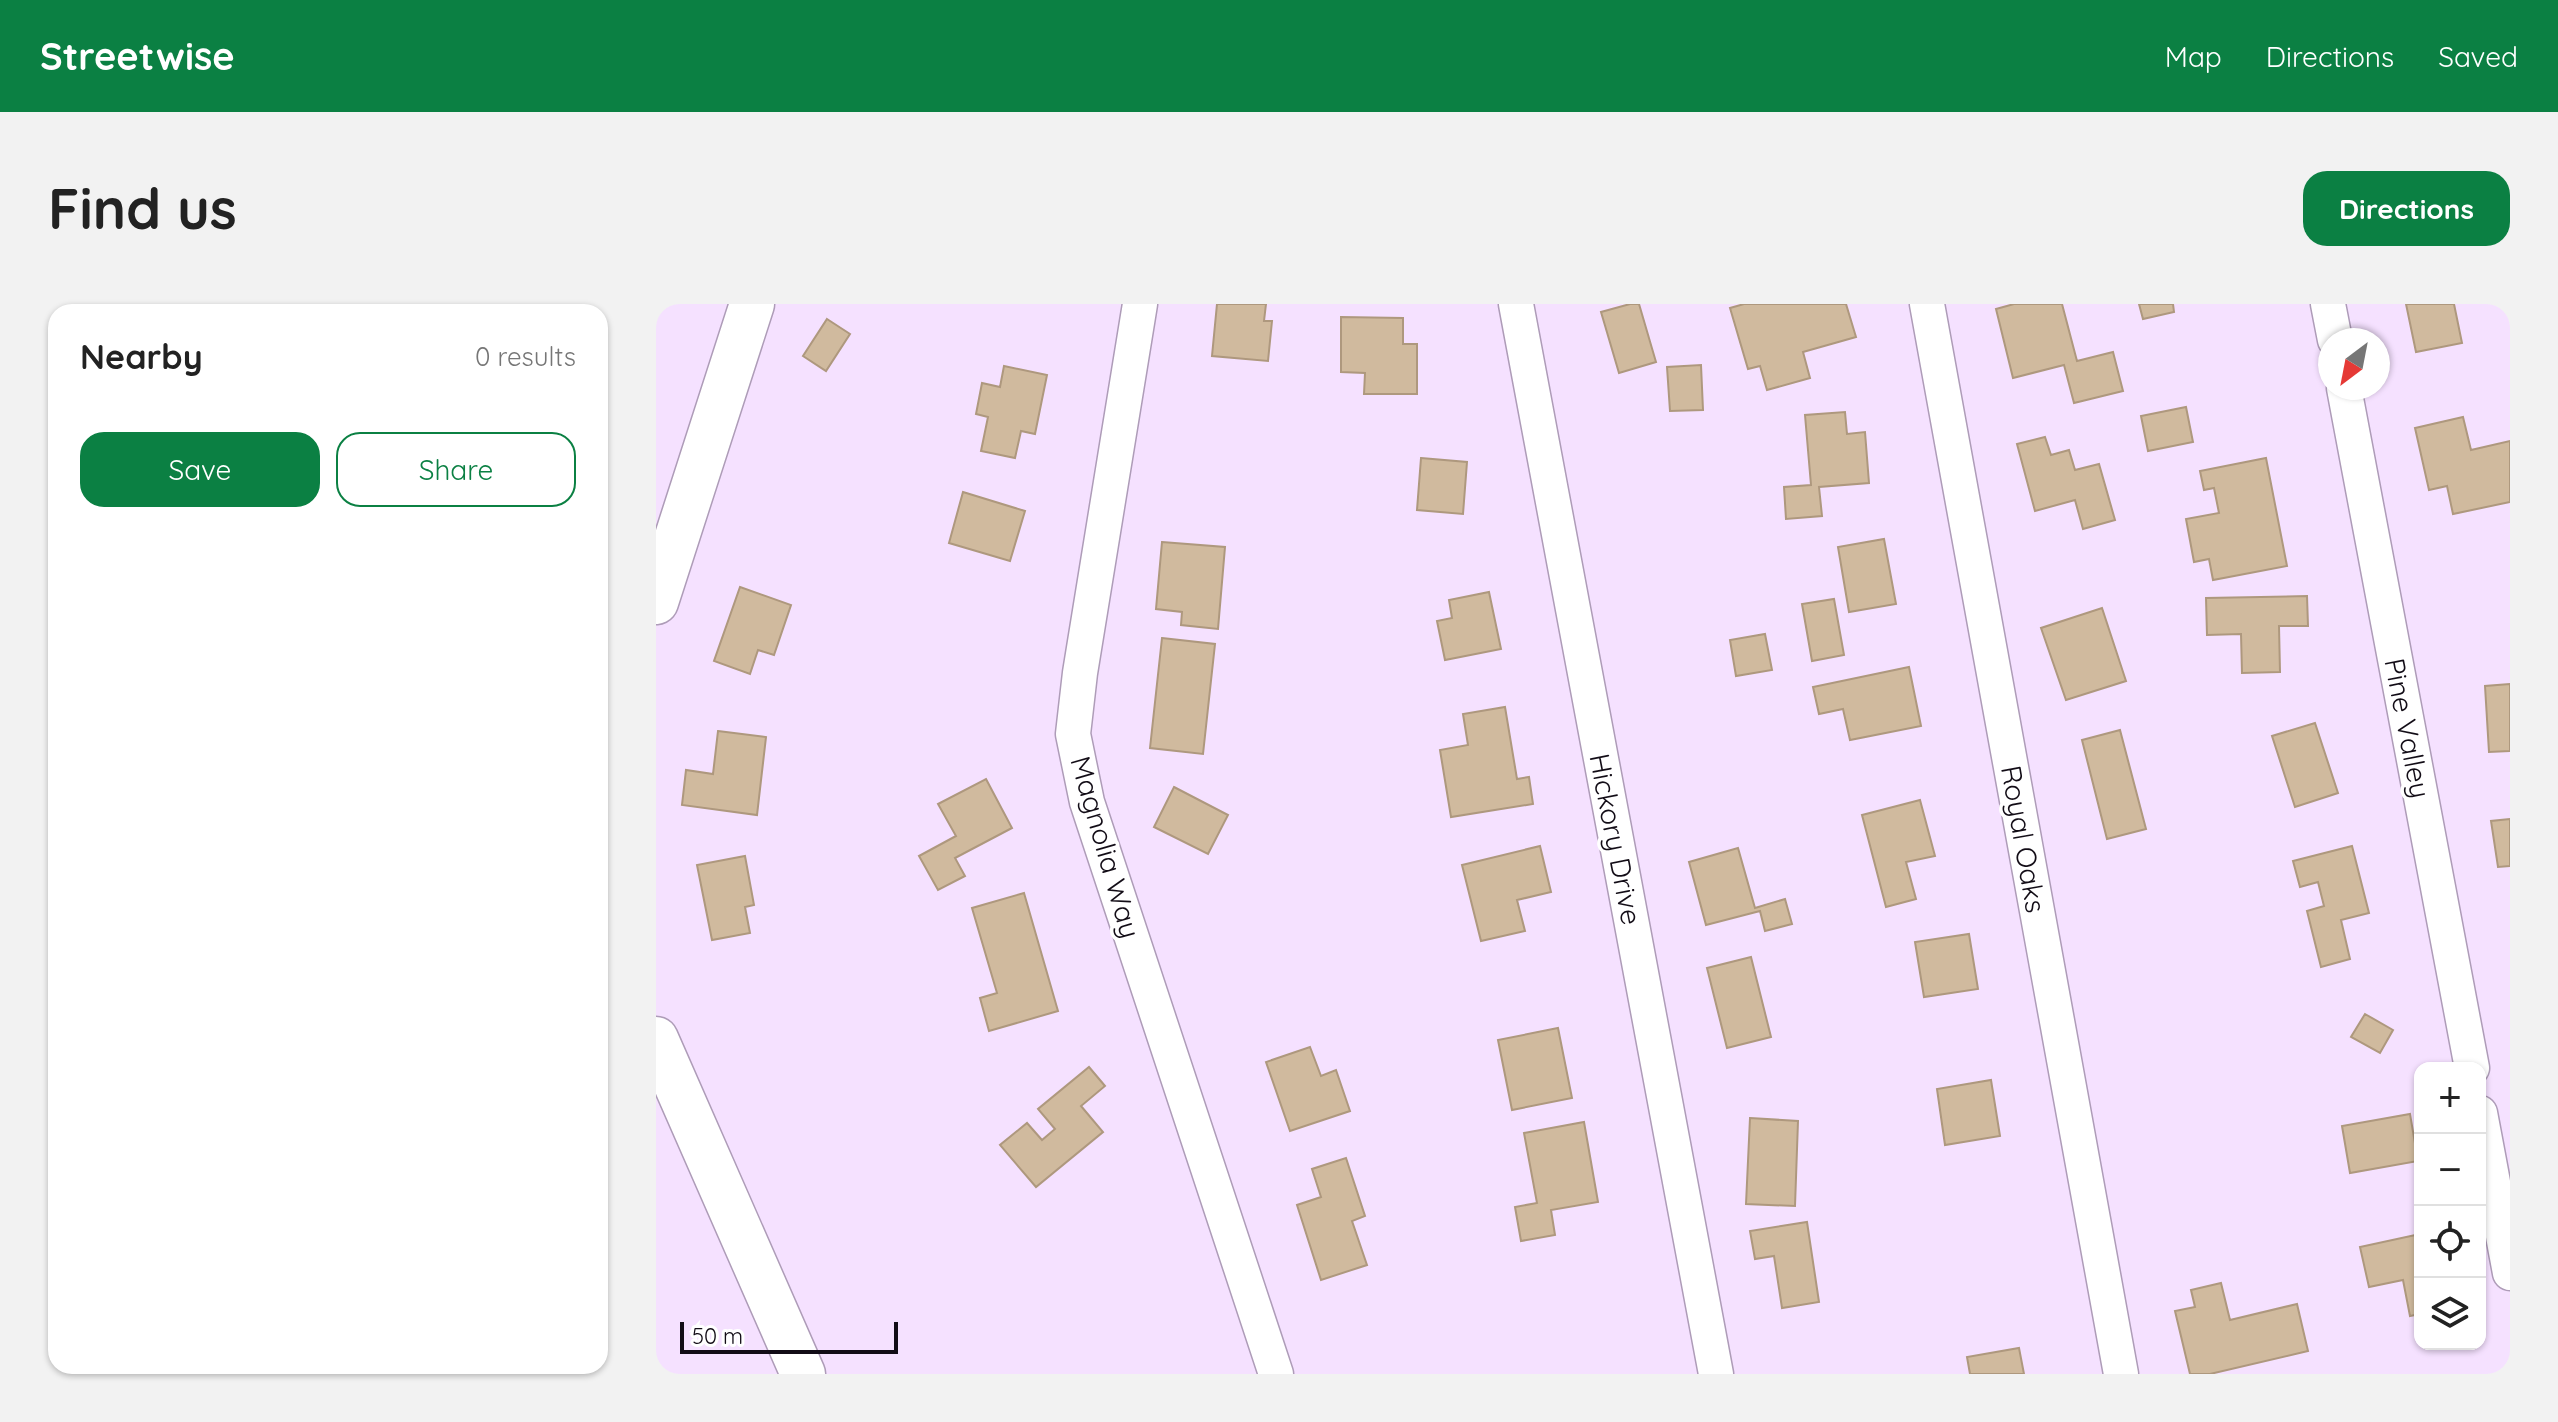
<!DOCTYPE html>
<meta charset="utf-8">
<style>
:root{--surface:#fff;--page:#f2f2f2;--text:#222;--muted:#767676;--line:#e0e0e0;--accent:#0b8043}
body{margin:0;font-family:Quicksand,sans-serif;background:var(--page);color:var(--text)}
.controls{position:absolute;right:24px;bottom:24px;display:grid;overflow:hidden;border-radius:16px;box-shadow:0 2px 6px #0004}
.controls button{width:72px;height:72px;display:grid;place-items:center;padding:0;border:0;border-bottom:2px solid var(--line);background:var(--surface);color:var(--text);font:40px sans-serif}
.compass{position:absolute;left:1662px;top:24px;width:72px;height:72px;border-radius:50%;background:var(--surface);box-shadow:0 2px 6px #0004;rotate:212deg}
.scale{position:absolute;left:24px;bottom:20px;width:218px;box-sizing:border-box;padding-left:8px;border:4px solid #120c16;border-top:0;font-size:22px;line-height:28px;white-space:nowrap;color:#120c16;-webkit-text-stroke:6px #fff;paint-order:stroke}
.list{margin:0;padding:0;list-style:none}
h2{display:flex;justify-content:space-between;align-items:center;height:104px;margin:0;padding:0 32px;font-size:34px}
h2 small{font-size:26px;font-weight:400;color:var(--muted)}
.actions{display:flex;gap:16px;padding:24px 32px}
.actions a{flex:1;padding:18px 0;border:2px solid var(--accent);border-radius:24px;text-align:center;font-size:28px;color:var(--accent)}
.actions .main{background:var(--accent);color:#fff}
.icon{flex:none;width:44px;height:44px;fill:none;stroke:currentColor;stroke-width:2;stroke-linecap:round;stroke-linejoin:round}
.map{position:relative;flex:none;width:1854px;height:1070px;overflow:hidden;border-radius:24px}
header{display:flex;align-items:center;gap:48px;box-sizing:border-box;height:112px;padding:0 40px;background:var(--accent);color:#fff}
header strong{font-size:38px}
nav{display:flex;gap:44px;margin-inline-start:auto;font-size:28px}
.intro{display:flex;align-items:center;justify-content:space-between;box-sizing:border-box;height:192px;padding:0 48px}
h1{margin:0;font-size:56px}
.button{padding:20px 36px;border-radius:24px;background:var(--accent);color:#fff;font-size:28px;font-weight:700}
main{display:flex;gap:48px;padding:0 48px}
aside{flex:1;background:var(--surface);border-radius:24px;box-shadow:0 2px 6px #0004}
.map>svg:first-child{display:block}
.building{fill:#d0ba9e;stroke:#ae987e;stroke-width:2}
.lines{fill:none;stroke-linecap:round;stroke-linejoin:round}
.street-casing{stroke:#ae9cb8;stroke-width:37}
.secondary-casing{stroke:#ae9cb8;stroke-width:47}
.street{stroke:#fff;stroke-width:34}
.secondary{stroke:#fff;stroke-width:44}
.labels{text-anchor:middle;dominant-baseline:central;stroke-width:7;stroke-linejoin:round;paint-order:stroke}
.street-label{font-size:28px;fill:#120c16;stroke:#fff}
</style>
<header>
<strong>Streetwise</strong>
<nav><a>Map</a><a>Directions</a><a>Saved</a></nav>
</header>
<div class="intro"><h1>Find us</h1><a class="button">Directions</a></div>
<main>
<aside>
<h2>Nearby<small>0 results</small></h2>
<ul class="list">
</ul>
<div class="actions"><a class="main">Save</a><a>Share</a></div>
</aside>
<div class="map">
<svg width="1854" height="1070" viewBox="0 0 1854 1070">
<rect width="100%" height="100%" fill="#f5e1ff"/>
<!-- building -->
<g class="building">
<polygon points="561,0 610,0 608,17 616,17 612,57 556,52"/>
<polygon points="974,0 983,0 1000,58 963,69 945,8"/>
<polygon points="1088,0 1190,0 1200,33 1147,48 1154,74 1111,86 1104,62 1092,65 1074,4"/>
<polygon points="1358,0 1406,0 1421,57 1457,48 1467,87 1418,99 1408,61 1357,74 1340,5"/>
<polygon points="1483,0 1517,0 1518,8 1487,15"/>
<polygon points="1750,0 1798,0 1806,39 1760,48"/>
<polygon points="685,13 747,14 747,40 761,40 761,90 708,90 709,69 685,68"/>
<polygon points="171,15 194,30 170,67 147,52"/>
<polygon points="1045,61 1047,106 1014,107 1011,63"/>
<polygon points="348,62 391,71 379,130 365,127 359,154 325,147 332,113 320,110 326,79 344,83"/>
<polygon points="1530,103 1537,138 1492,147 1485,112"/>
<polygon points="1189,108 1191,130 1209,128 1213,179 1163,183 1166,212 1130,215 1128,183 1155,181 1149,111"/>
<polygon points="1807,113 1815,146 1854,137 1854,198 1797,210 1791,182 1773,186 1759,124"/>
<polygon points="1389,133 1395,151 1413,146 1419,166 1443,160 1459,216 1427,225 1419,196 1379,207 1361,140"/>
<polygon points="765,154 811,158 807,210 761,206"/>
<polygon points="1610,154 1631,262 1557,276 1553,255 1538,258 1530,215 1563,209 1558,184 1548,186 1544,167"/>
<polygon points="307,188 369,207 354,257 293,239"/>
<polygon points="1228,235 1240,300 1193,308 1182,243"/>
<polygon points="506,238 569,243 562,325 525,321 526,308 500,305"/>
<polygon points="84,283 135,301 118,351 102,346 94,370 58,357"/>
<polygon points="833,288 845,345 789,356 781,317 796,314 793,296"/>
<polygon points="1651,292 1652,322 1623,322 1624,368 1586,369 1585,330 1551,331 1550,294"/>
<polygon points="1178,295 1188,351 1156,357 1146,300"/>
<polygon points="1446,304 1470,377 1410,396 1385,324"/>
<polygon points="1109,330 1116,366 1080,372 1074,336"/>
<polygon points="506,334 559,340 547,450 494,444"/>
<polygon points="1253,363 1265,422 1194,436 1187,405 1163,410 1157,383"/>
<polygon points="1854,380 1854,447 1833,448 1829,382"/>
<polygon points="849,403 861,475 873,473 877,500 795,513 784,446 812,441 807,410"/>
<polygon points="1659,419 1682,489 1639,503 1616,432"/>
<polygon points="1464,426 1490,525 1451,535 1426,436"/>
<polygon points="62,427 110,433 101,511 26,501 30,466 57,470"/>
<polygon points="330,475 356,524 299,554 309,572 282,586 263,552 300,532 282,500"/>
<polygon points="518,483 572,511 552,550 498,523"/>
<polygon points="1264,496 1279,552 1250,558 1260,595 1230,603 1206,511"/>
<polygon points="1854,515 1854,562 1842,563 1835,517"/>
<polygon points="884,542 895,588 861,596 869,627 825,637 806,561"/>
<polygon points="1696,542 1713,609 1685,616 1694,655 1665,663 1651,607 1668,602 1662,578 1644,583 1637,557"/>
<polygon points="1082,544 1099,604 1129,595 1136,620 1109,627 1104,607 1050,621 1033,558"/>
<polygon points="89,552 98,601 89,603 94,629 56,636 41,561"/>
<polygon points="368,589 402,707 333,727 324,694 341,689 316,604"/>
<polygon points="1313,630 1322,685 1268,693 1259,638"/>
<polygon points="1095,653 1115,733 1071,744 1051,664"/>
<polygon points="1709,710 1737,726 1724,749 1695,733"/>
<polygon points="902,724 916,794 856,806 842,736"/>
<polygon points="654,743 665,772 680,766 694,807 634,827 610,758"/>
<polygon points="433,763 449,782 425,802 447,828 380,883 344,841 371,819 386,836 399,825 382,805"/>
<polygon points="1335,776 1344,832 1289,841 1281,785"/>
<polygon points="1754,810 1762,857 1694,869 1686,822"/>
<polygon points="1094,814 1142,817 1139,902 1090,900"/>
<polygon points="928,818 942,898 895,906 899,931 865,937 859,903 881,899 868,829"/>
<polygon points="690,854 709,912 696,917 711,961 665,976 641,901 665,893 656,865"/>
<polygon points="1151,918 1163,998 1126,1004 1118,952 1099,955 1094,927"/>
<polygon points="1764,930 1764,1010 1754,1012 1747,976 1713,983 1704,943"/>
<polygon points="1565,979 1574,1016 1641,1000 1652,1047 1554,1070 1534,1070 1519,1007 1539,1003 1535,986"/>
<polygon points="1363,1044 1368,1070 1314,1070 1311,1053"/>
</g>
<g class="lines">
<!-- street casing -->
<g class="street-casing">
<g id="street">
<polyline points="484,0 424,369 417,430 431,498 620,1070"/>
<polyline points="860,0 1060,1070"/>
<polyline points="1271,0 1465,1070"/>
<polyline points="1672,0 1679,36"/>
<polyline points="1688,84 1816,764"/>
<polyline points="1824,809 1854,969"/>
</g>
</g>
<!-- secondary casing -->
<g class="secondary-casing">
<g id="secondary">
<polyline points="0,298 96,0"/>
<polyline points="0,735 147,1070"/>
</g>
</g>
<!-- street -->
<use href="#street" class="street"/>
<!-- secondary -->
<use href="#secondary" class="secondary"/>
</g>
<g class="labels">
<!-- street labels -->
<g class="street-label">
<text transform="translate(1752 424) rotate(79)">Pine Valley</text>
<text transform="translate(960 535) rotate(79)">Hickory Drive</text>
<text transform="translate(1368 535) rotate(80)">Royal Oaks</text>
<text transform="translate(450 543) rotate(74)">Magnolia Way</text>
</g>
</g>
</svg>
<div class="controls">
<button>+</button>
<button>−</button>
<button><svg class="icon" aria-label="locate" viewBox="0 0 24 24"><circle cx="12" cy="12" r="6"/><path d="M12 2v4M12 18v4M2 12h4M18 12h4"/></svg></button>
<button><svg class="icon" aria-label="layers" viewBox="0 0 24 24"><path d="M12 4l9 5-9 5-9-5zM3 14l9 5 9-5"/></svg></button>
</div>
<svg class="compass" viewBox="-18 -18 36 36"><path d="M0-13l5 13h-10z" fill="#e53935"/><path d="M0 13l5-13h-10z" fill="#767676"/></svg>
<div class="scale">50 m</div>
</div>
</main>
